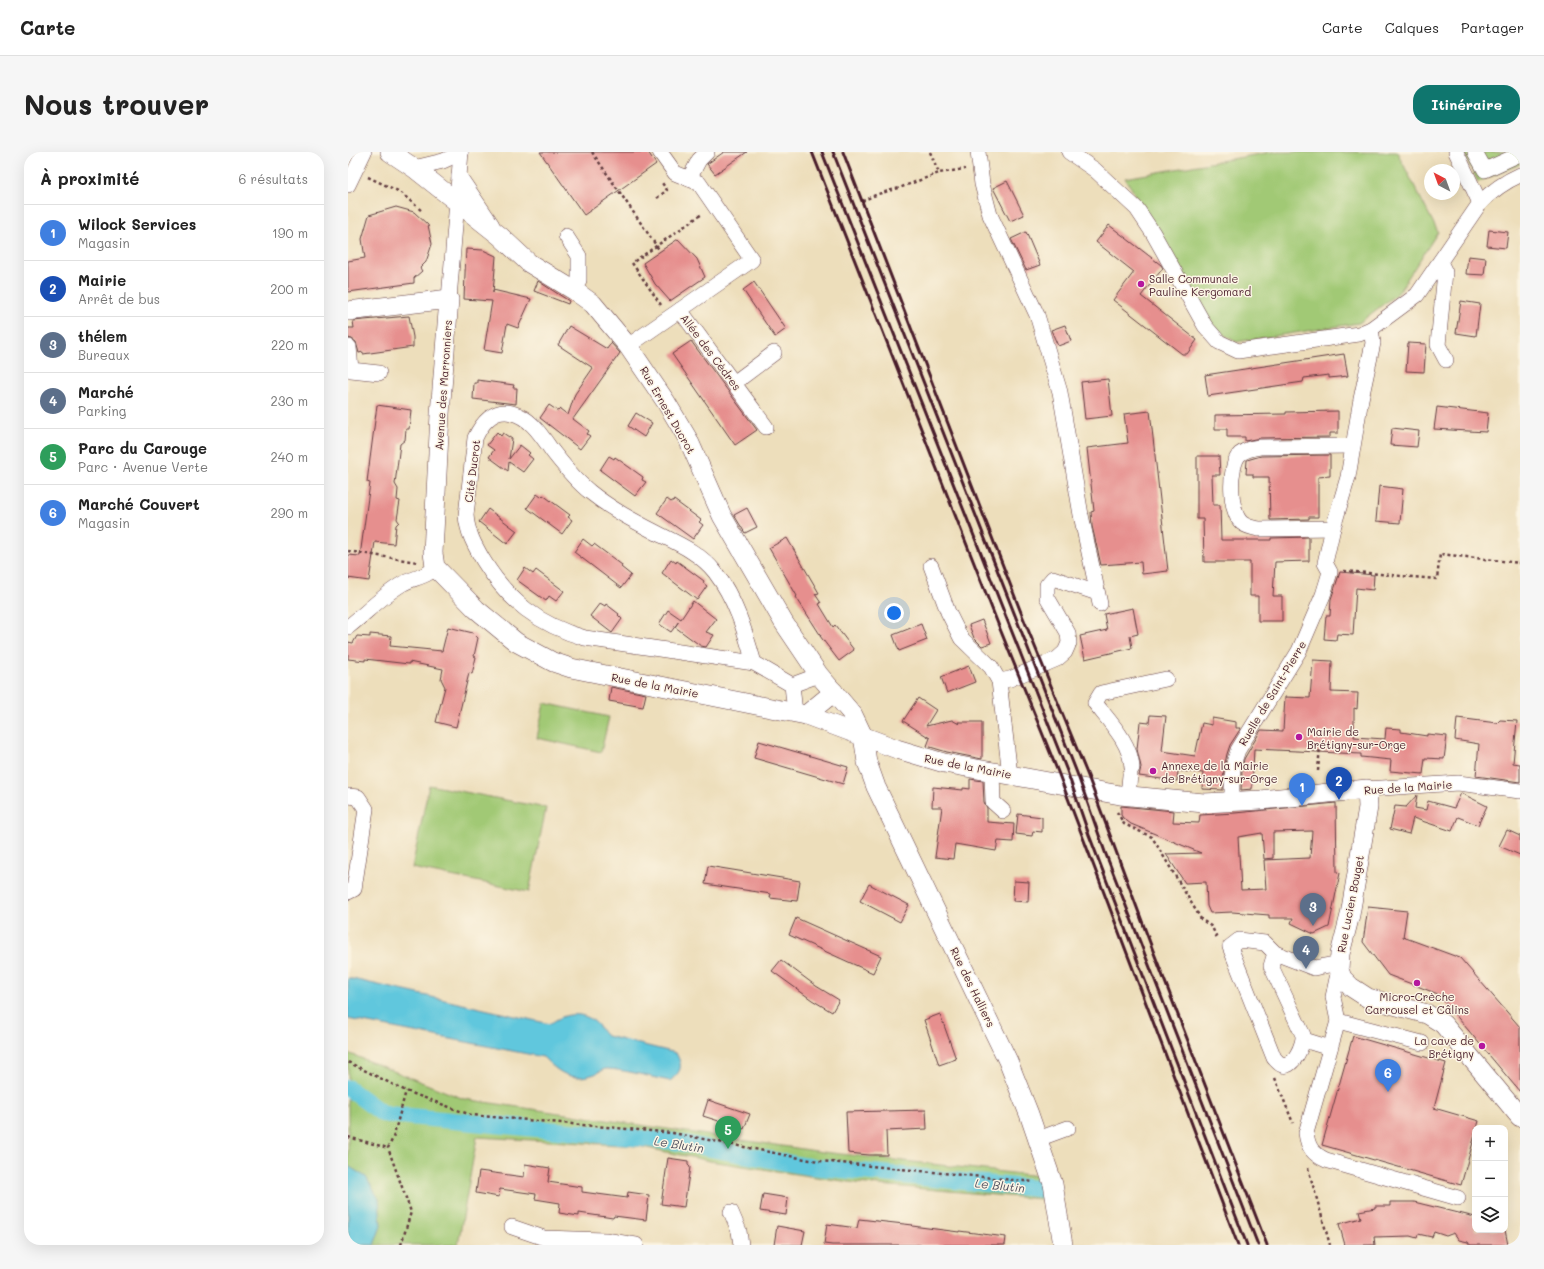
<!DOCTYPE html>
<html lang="fr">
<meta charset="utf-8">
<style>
:root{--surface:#fff;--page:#f6f6f6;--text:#222;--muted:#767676;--line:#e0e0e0;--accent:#0f766e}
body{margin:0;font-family:Mali,sans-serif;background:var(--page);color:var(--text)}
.controls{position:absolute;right:12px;bottom:12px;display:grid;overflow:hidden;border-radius:8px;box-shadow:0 4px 16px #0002}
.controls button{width:36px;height:36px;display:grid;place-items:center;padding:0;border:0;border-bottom:1px solid var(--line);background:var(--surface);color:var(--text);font:20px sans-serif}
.compass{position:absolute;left:1076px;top:12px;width:36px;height:36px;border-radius:50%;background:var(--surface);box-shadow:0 4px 16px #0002;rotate:319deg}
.you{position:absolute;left:546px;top:461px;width:14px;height:14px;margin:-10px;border:3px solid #fff;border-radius:50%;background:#1a73e8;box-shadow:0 0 0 6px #1a73e833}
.badge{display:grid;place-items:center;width:26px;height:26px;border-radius:50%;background:var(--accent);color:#fff;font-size:13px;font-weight:700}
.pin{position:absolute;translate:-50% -33px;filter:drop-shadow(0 1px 2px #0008)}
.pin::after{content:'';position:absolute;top:21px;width:14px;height:12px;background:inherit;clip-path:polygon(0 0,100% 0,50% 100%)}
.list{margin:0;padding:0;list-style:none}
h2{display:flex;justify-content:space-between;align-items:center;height:52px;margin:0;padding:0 16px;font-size:17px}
h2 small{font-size:13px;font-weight:400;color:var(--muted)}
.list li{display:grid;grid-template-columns:26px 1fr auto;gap:12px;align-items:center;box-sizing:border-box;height:56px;padding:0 16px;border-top:1px solid var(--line)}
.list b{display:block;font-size:15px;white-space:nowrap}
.list p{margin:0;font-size:13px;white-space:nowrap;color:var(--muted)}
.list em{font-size:13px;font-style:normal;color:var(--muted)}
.icon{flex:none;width:22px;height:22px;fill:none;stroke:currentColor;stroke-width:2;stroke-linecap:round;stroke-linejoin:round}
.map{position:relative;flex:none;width:1172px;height:1093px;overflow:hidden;border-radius:16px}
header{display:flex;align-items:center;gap:24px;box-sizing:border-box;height:56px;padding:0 20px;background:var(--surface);border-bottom:1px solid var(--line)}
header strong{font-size:19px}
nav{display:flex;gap:22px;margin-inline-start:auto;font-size:14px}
.intro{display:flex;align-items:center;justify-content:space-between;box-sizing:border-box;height:96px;padding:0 24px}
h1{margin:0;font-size:28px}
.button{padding:10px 18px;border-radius:16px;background:var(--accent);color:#fff;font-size:14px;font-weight:700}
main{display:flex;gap:24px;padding:0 24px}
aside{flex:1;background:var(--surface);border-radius:16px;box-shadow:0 4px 16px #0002}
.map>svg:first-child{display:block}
.green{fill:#a1c975;stroke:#767450}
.water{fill:#60c7dd;stroke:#557384}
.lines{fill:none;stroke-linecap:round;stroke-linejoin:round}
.canal{stroke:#60c7dd;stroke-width:17}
.building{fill:#e68f8e;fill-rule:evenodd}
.minor-casing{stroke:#623c41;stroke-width:16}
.major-casing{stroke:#623c41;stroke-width:20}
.path{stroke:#623c41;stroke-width:2.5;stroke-dasharray:3 3;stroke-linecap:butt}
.minor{stroke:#fff;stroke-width:15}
.major{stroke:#fff;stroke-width:19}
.rail{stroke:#4a1f2b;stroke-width:3}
.poi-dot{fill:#b5179e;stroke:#fcf5e5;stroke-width:1.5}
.labels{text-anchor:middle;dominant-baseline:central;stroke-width:3;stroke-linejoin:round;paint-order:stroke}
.poi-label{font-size:11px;fill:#4a1f2b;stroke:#fcf5e5;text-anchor:start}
.street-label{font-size:11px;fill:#4a1f2b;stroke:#fcf5e5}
.water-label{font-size:12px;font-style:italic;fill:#515160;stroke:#fcf5e5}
</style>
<header>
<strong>Carte</strong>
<nav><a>Carte</a><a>Calques</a><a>Partager</a></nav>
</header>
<div class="intro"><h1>Nous trouver</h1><a class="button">Itinéraire</a></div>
<main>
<aside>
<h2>À proximité<small>6 résultats</small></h2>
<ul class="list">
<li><span class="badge" style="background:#3f7fe0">1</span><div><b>Wilock Services</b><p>Magasin</p></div><em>190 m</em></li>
<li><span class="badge" style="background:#1a4fb4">2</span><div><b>Mairie</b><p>Arrêt de bus</p></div><em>200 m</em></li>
<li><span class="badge" style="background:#5c6f8a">3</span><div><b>thélem</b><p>Bureaux</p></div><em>220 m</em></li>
<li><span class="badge" style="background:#5c6f8a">4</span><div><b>Marché</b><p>Parking</p></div><em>230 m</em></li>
<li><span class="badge" style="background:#2e9e5b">5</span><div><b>Parc du Carouge</b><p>Parc · Avenue Verte</p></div><em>240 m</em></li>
<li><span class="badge" style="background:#3f7fe0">6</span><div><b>Marché Couvert</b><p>Magasin</p></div><em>290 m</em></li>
</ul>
</aside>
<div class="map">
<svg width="1172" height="1093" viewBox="0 0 1172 1093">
<rect width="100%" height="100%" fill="#fcf5e5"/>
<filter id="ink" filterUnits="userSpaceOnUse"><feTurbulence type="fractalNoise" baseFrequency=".025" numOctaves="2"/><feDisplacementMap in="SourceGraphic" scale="8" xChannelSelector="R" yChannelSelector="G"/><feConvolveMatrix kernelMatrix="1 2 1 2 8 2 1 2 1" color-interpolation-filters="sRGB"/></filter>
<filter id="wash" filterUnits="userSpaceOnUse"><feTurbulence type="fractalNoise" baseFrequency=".012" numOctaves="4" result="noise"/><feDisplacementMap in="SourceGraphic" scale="16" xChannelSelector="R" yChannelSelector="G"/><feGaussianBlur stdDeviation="0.9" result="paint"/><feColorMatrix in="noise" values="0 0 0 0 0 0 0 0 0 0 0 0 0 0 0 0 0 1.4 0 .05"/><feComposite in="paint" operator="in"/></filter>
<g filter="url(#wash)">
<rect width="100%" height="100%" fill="#eddebb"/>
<!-- green -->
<g class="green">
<polygon points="923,0 1049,0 1090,80 1050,141 1011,171 888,190 866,177 805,71 777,26"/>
<polygon points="1115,0 1172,0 1172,12 1130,30"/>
<polygon points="196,551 261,565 253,600 189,586"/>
<polygon points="81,633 198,656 181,740 64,716"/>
<polygon points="0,901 116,947 475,1000 691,1024 694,1047 508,1031 362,1009 290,994 129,985 110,1093 0,1093"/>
</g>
<!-- water -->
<g class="water">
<path d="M0 826 202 872C216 861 235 858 249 872 253 876 254 882 259 884 282 890 305 895 328 901 335 914 334 919 322 929 302 925 282 919 261 917 256 916 251 920 247 922 223 930 211 921 195 905L0 867Z"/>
<polygon points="0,1014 18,1025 31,1047 33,1074 26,1093 0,1093"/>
</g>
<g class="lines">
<!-- canal -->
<polyline class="canal" points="0,936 35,962 322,989 457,1014 693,1037"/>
</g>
<g id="blocks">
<!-- building -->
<g class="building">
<polygon points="192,0 300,0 308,12 236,63"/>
<polygon points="376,0 399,0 367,22 359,12"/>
<polygon points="659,29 676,63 662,69 645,36"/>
<polygon points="48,55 66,60 80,73 84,92 78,110 72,116 74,119 66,126 66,131 0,140 0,109 17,106 14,87 21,63"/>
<polygon points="761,73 813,113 815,116 793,144 849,188 839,202 834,202 765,148 786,120 748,90"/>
<polygon points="1141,78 1160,80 1158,96 1139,94"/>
<polygon points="678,80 692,113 678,118 663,87"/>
<polygon points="330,87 349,107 357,125 322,149 307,132 295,111"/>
<polygon points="118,97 135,98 148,104 145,141 145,138 183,147 170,176 159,172 154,201 136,198 144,149 116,147"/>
<polygon points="1120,104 1138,106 1136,123 1118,122"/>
<polygon points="190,129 221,149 220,152 186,139"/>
<polygon points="406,130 438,177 427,185 395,138"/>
<polygon points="1113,149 1132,152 1128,184 1108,181"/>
<polygon points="61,164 65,185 65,195 15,202 15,200 11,201 8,190 4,187 0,186 0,176 6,176 5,169"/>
<polygon points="717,173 723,189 710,194 703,178"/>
<polygon points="221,174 259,197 263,191 272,201 225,267 241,279 239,282 242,284 232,297 192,266 201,253 210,259 212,257 220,263 227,242 245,216 210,193"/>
<polygon points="343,189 409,278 387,293 324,202"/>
<polygon points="1060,191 1078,192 1076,220 1058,219"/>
<polygon points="996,202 1000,224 981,226 981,223 956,226 955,230 860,244 857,223"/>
<polygon points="760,227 764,264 737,267 733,230"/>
<polygon points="129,228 166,233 165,236 169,236 168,252 125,247 126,231 129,231"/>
<polygon points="29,253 63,258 61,277 58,277 57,288 52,292 47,332 50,337 49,348 52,349 49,367 51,370 48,373 46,392 27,390 21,429 0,426 0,403 12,404 22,331 19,330"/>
<polygon points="1089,255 1140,261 1138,280 1086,277"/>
<polygon points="802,259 820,419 794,422 793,410 753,413 744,374 743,360 746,359 739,296 780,291 776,262"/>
<polygon points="990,259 990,281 982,281 982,285 912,286 897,289 897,285 879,285 879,277 867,277 867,263 938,262 938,260"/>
<polygon points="288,261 304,271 296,285 280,274"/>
<polygon points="1044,276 1071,279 1069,295 1042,293"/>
<polygon points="149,280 153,284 155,281 164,287 161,307 172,293 182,301 180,303 185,307 175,320 161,310 160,319 141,305 146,298 139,293"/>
<polygon points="982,303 982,324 970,325 970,365 961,365 961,367 922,368 921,325 905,325 905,322 898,322 899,308 913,304"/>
<polygon points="261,304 266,307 267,305 295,325 294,328 298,330 287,344 252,318"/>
<polygon points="849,304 871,304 872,323 864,323 865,353 872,353 873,388 923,388 923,386 961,385 961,409 927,410 925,444 934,444 934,469 910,469 910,444 902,444 902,410 856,410 855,367 849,367"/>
<polygon points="1031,334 1055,337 1052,371 1028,369"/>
<polygon points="189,342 193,345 195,343 222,363 220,365 224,368 214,382 179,356"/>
<polygon points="319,347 323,350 326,348 353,368 351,370 355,373 345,387 309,361"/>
<polygon points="399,356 409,375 397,381 386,363"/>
<polygon points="140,357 169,379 159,392 131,370"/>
<polygon points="439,386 471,441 467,442 473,451 471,452 485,475 487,473 506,498 491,509 472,484 473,484 448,445 449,444 421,396"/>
<polygon points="235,387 244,394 246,392 274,413 273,415 283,423 273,436 226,400"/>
<polygon points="323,407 328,411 329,409 356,429 355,431 359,434 349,448 314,421"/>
<polygon points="177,416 185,422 188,418 216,439 208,449 201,444 198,449 169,428"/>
<polygon points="992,420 1026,423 1025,438 1008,436 1005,483 989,482 988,488 976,487 978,464 982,464 983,447"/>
<polygon points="345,449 368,467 358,480 366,483 358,495 353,494 327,475 331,469 323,480 311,472 320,458 333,467"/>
<polygon points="252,451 257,454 258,452 271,462 270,463 274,467 264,481 242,464"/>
<polygon points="785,456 790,482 782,484 784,496 737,507 732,484 759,478 756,462"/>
<polygon points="634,468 643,491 634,494 626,486 621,473"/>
<polygon points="573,472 579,488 551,499 545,483"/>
<polygon points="100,475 125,481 130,486 126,504 128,505 124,522 121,521 108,575 88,570 97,535 93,527 95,517 61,510 61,512 17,507 17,509 0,507 0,490 5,491 9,484 22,485 22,482 43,484 42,494 94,499"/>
<polygon points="965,508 984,509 983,540 1010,541 1009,557 1006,556 1006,585 1037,587 1038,576 1053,577 1053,580 1079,584 1079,582 1099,584 1096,607 1077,606 1075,622 1042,619 1043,608 1013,605 1013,602 906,597 904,637 893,638 894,618 896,607 913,578 935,579 937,545 962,546"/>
<polygon points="621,514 627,530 599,541 593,525"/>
<polygon points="263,535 298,542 295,555 261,549"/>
<polygon points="570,546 588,558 578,574 604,568 611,572 610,570 634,570 634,607 599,600 579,594 582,586 555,569"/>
<polygon points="802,563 818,564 814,599 847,604 854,571 864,573 864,566 888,570 888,576 893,576 882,593 879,602 876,616 875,638 854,637 855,621 830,619 829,629 791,624 793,615 789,597 792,570 801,571"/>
<polygon points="1109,566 1149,571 1152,568 1169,569 1165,611 1172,612 1172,630 1128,624 1131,592 1107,588"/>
<polygon points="411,589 500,615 495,632 406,606"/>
<polygon points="622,627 635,629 636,650 639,656 639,670 666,672 665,690 650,689 648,699 607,692 605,707 587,705 594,655 584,655 585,635 615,638 615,636 622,637"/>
<polygon points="1113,641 1139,654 1130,673 1110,665 1104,679 1065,666 1061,682 1042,677 1047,654 1058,655 1069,643 1067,656 1078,658 1080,649 1106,656"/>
<path d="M988 651 989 720 992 721 981 775 966 782 943 771 945 766H921V763L884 760 862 761 859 754 858 730 837 731 818 702 853 701 783 672 775 666 773 663V654L826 659 825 670 851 671 852 663 887 661ZM964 679 962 706 916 708 918 737 893 738 890 685 914 681 916 707 925 706V680Z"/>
<polygon points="670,662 694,665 694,680 685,679 684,684 668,682"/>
<polygon points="1159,678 1172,684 1172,703 1151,694"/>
<polygon points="360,714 452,729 449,749 422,746 423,742 357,732"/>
<polygon points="666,729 681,730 680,750 665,749"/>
<polygon points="521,732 561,753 552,770 512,749"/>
<polygon points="1020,755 1059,759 1055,785 1112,806 1172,875 1172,940 1090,842 1040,823 1015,790"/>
<polygon points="448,766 533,804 525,821 441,783"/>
<polygon points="433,808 468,834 491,848 484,860 464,848 424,819"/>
<polygon points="592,862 608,907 591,913 576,868"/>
<polygon points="1005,884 1098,911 1086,956 1131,969 1129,976 1127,976 1127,983 1113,1033 974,993"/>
<polygon points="360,948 402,962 396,977 355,964"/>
<polygon points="578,958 579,977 538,979 539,1003 521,1003 500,1001 498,960"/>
<polygon points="320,1006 340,1009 340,1013 342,1015 336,1055 313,1052"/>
<polygon points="177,1012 202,1016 200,1030 234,1035 234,1040 279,1046 280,1040 301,1043 298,1068 266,1064 265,1066 231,1061 231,1064 211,1061 212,1051 187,1047 188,1042 152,1037 151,1045 128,1041 131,1019 176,1025"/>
<polygon points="415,1042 440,1046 438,1063 412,1059"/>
<polygon points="1042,1050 1066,1050 1127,1065 1127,1078 1157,1078 1160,1093 1122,1093 1120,1090 1111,1088 1106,1081 1098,1084 1086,1080 1084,1085 1070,1082 1069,1086 1062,1084 1026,1085 1027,1093 997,1093 991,1072 1013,1066 1011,1059 1027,1056 1027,1054 1042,1054"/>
<polygon points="511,1067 565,1073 564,1074 611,1080 611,1079 658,1085 657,1093 484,1093 476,1092 479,1072 509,1076"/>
<polygon points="429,1074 457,1079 454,1093 426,1093"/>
</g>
</g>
</g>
<g filter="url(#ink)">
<use href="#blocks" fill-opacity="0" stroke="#623c41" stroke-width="1"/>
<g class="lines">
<!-- minor casing -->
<g class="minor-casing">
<g id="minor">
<polyline points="312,0 327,21 351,31 404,108 332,158 418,275"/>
<polyline points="630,0 634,32 642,63 689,163 712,240 733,363 752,452"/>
<path d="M721 0 747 18 789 57 805 81 857 174 871 190 890 199 1011 182 1023 177 1069 143 1132 51C1144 39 1156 30 1172 23"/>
<polyline points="1108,0 1132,51"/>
<polyline points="1127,0 1137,18 1172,2"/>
<polyline points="66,16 95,9 113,1"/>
<polyline points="111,24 144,73"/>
<polyline points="341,27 351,8 359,0"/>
<polyline points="0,33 16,0"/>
<polyline points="218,84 231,104 231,128 227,139"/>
<polyline points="1092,110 1097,120 1090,193 1098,208"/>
<polyline points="101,147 113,0"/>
<polyline points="280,194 332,158"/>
<polyline points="1,195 3,218 31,221"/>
<polyline points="386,231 426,201"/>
<path d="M985 376 911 377C905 376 899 375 894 371 881 361 880 313 892 302 898 297 905 296 912 295L1004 294"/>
<polyline points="583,414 600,460 613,486 643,515 651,529 662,623"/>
<path d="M0 475C18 461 34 444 54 432 64 426 80 425 87 415"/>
<path d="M406 511C397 479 387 446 367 420 352 401 331 392 309 381 286 369 263 357 242 340 228 329 216 314 205 300 194 285 184 266 164 261 146 256 134 271 127 286L118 363C119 380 127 394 135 408 160 449 191 473 237 486L406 511 444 533"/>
<polyline points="651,529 662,527 709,507 717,500 721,491 720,481 699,445 699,433 705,426 749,441"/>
<polyline points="444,533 471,523"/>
<polyline points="444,533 447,561"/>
<path d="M784 616C783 591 761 569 747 551L753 541 818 527"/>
<polyline points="644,620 645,650 655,659"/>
<polyline points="1019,637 1110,631 1172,639"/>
<polyline points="0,644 10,645 18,657 6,737 0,740"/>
<polyline points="780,644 782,623"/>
<path d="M884 650C884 632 883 615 890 598L951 499 975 443 982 420 977 411 985 376 1000 325 1013 247 1025 191 1023 177"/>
<path d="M927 801 923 814 955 883C956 892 945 917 934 913 931 912 928 908 926 906L882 795 891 788 917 791 927 801 966 816 991 811"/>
<path d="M991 817 985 845 990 869 958 981C960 996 965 1002 978 1008L1110 1046"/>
<polyline points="990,869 1074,891"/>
<polyline points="956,888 982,896"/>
<polyline points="690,987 720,976"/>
<polyline points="383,1060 391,1079 393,1093"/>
<polyline points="164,1075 196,1086 257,1088 288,1093"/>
</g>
</g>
<!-- major casing -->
<g class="major-casing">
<g id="major">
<polyline points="42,0 66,16 152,84 181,111 227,139 245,152 280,194 318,250 340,287 374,364 436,471 471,523 505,563 515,584 519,610 528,635 660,909 681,962 705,1032 715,1093"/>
<polyline points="0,159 101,147 92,262 85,401 87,415 128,457 168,490 205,510 223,516 458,563 549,597 596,611 772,643 856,651 913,648 1019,637 1020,655 1002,763 992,802 991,817 994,826 1003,835 1020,846 1079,862 1095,872 1172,965"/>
<polyline points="458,563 486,540"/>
</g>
</g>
<!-- path -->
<g class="path">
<polyline points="244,0 312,99"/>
<polyline points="582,0 591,21 617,17"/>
<polyline points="20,25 52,40 74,59"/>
<polyline points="309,46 319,38 314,31"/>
<polyline points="514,49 530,42 551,36 591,21"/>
<polyline points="313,153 284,111 354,62"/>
<polyline points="0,399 69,410"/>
<polyline points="996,419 1089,427 1092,402 1172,411"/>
<polyline points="970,619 972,593"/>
<polyline points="769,660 776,672 804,685 853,767 864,775 869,786"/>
<polyline points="0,910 58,939 123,963 325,981 462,1008 686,1030"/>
<polyline points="927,926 945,971"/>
<polyline points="0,985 40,996"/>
<polyline points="960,1016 982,1093"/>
<polyline points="53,1093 63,1060 40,996 45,986 58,939"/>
</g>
<!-- minor -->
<use href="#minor" class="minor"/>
<!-- major -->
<use href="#major" class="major"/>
<!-- rail -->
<g class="rail">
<polyline points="464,0 652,477 710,620 890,1093"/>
<polyline points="474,0 719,619 741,683 899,1093"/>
<polyline points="485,0 729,621 757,700 910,1093"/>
<polyline points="495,0 674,463 740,624 804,796 919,1093"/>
</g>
</g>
</g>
<!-- markers -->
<g class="poi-dot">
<circle cx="793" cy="132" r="4"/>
<circle cx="951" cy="585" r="4"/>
<circle cx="805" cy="619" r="4"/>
<circle cx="1069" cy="831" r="4"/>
<circle cx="1134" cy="894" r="4"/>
</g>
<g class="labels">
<!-- poi labels -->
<g class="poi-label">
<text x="801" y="126">Salle Communale<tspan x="801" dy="13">Pauline Kergomard</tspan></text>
<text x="959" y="579">Mairie de<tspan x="959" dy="13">Brétigny-sur-Orge</tspan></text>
<text x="813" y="613">Annexe de la Mairie<tspan x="813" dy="13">de Brétigny-sur-Orge</tspan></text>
<text x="1069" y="844" text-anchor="middle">Micro-Crèche<tspan x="1069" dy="13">Carrousel et Câlins</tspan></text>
<text x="1126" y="888" text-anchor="end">La cave de<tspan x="1126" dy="13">Brétigny</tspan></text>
</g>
<!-- street labels -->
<g class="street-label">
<text transform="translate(363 200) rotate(53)">Allée des Cèdres</text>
<text transform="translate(95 233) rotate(-86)">Avenue des Marronniers</text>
<text transform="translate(320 258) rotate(60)">Rue Ernest Ducrot</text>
<text transform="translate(124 319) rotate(-83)">Cité Ducrot</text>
<text transform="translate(307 533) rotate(11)">Rue de la Mairie</text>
<text transform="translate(924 541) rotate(-59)">Ruelle de Saint-Pierre</text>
<text transform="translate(620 614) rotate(11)">Rue de la Mairie</text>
<text transform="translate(1060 635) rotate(-4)">Rue de la Mairie</text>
<text transform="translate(1002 752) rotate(-79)">Rue Lucien Bouget</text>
<text transform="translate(625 835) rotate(64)">Rue des Halliers</text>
</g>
<!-- water labels -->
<g class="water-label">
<text transform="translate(331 992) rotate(9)">Le Blutin</text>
<text transform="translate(652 1033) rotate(6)">Le Blutin</text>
</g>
</g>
</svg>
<div class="controls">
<button>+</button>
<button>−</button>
<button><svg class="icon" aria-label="layers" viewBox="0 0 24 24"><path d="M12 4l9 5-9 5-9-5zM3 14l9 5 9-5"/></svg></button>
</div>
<svg class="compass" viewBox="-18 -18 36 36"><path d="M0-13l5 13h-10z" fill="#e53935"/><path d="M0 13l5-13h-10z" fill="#767676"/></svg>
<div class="you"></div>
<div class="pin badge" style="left:954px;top:654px;background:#3f7fe0">1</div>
<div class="pin badge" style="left:991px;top:648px;background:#1a4fb4">2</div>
<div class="pin badge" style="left:965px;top:774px;background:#5c6f8a">3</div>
<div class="pin badge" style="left:958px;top:817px;background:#5c6f8a">4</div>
<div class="pin badge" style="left:380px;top:997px;background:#2e9e5b">5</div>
<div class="pin badge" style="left:1040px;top:940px;background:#3f7fe0">6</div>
</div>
</main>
